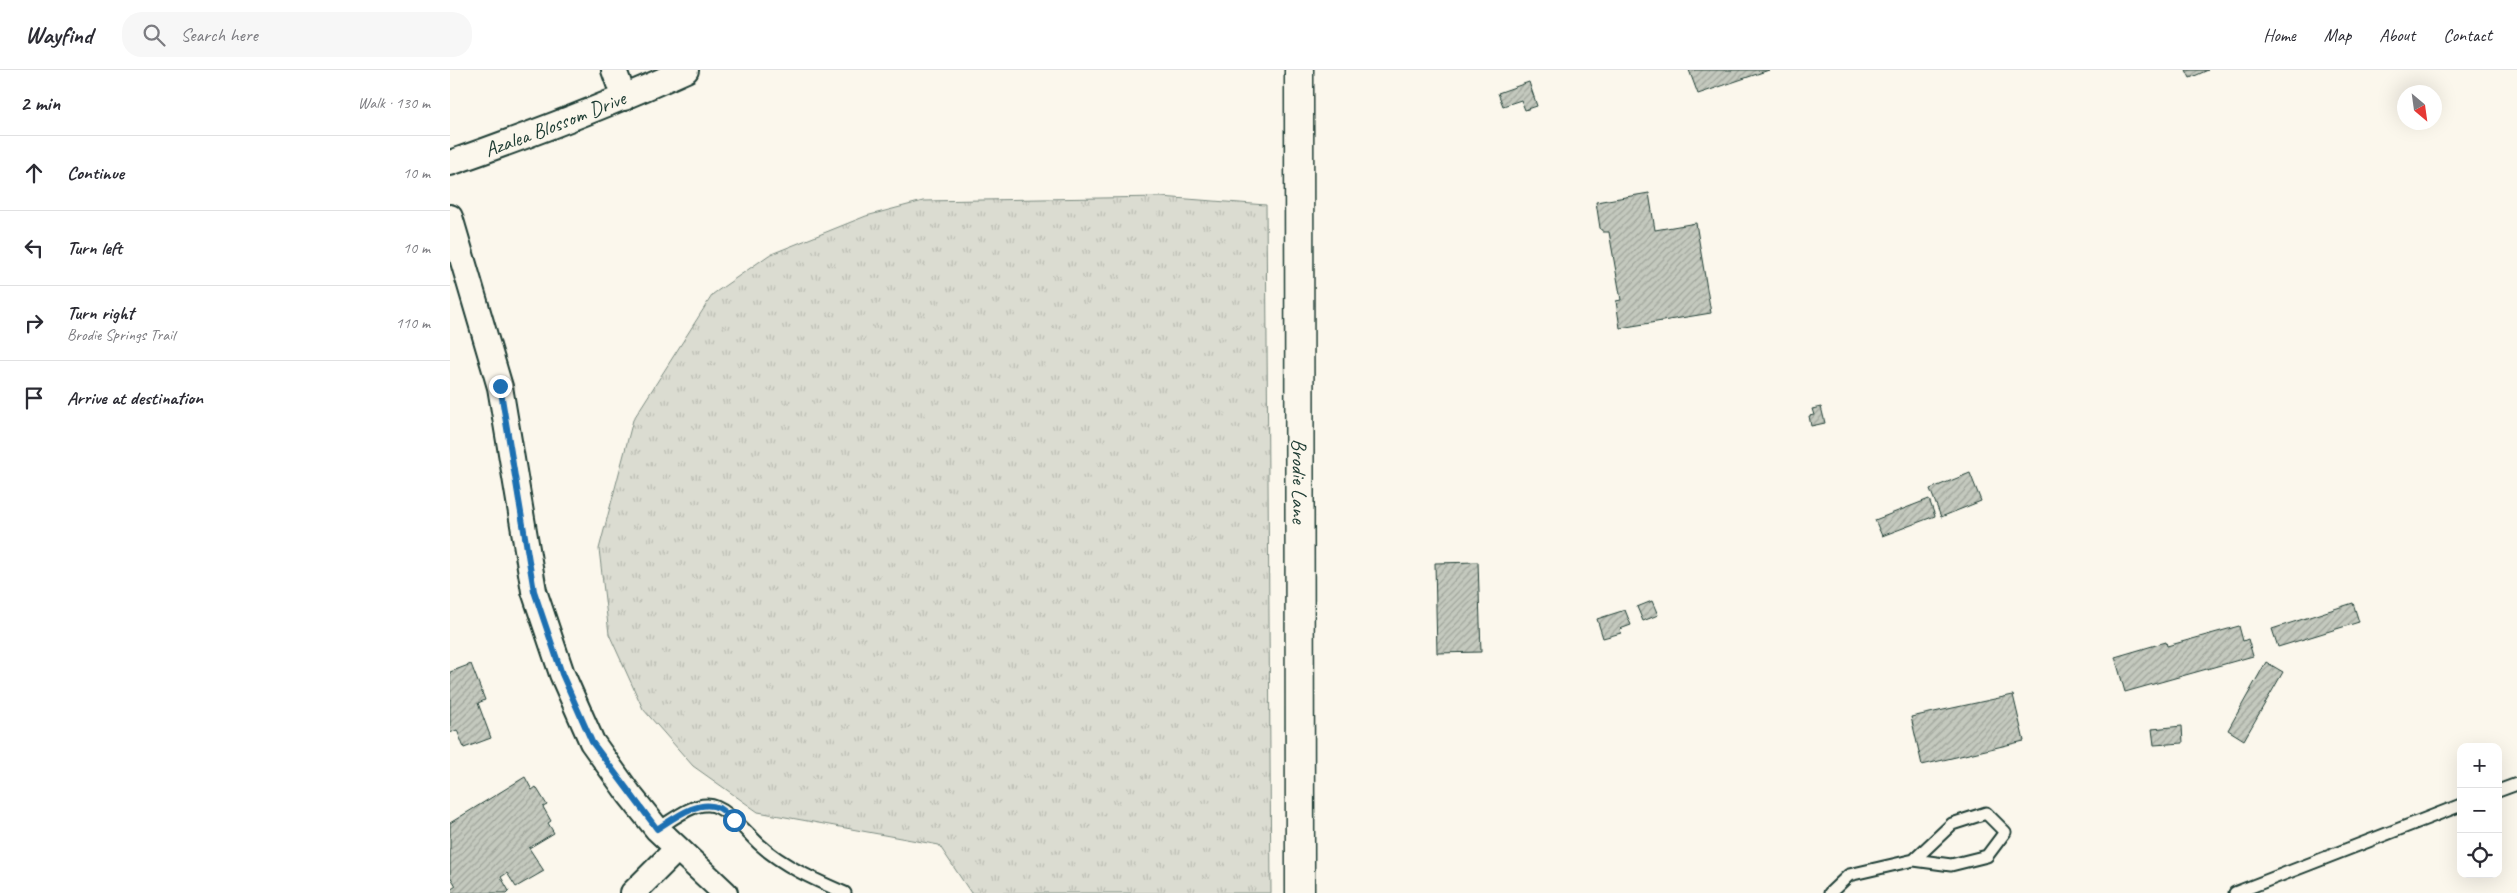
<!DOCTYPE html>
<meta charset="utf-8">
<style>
:root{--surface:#fff;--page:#f7f7f7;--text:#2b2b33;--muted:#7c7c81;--line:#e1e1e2}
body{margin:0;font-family:Caveat,sans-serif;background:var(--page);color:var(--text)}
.controls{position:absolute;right:15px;bottom:15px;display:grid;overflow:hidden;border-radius:10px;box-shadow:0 5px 20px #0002}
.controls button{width:45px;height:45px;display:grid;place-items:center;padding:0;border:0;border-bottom:1px solid var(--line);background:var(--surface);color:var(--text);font:25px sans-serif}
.compass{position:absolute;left:1947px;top:15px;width:45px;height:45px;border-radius:50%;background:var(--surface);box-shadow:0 5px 20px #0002;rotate:151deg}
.stop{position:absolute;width:15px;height:15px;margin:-11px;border:4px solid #1f6fb2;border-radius:50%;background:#fff}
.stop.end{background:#1f6fb2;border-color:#fff;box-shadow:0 1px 5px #0008}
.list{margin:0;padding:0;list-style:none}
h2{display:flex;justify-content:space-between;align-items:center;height:65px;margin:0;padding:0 20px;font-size:21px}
h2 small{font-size:16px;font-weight:400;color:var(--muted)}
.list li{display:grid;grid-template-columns:32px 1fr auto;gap:15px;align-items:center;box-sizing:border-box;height:75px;padding:0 20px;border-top:1px solid var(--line)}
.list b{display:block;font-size:19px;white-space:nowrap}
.list p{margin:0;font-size:16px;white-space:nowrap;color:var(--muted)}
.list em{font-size:16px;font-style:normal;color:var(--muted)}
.icon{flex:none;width:28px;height:28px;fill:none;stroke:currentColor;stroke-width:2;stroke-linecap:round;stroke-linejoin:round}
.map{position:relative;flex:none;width:2067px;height:823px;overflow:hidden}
header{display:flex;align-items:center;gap:30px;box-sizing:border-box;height:70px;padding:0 25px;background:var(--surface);border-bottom:1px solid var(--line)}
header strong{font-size:24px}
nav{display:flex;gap:28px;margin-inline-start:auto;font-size:18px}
.search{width:350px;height:45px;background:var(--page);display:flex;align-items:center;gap:12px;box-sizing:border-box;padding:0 18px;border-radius:20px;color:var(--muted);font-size:19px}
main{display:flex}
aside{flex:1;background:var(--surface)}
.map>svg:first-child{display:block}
.grass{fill:url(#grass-tufts);stroke:#7d8c82}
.building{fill:url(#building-hatch);stroke:#1f3d34}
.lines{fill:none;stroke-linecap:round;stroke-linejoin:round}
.lane-casing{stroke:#1f3d34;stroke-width:15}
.street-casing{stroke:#1f3d34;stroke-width:28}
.secondary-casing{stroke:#1f3d34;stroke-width:31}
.lane{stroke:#fbf7ec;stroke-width:11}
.street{stroke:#fbf7ec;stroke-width:24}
.secondary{stroke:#fbf7ec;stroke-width:28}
.route{stroke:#1f6fb2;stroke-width:6}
.labels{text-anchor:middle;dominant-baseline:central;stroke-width:4.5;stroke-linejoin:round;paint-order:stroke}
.street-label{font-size:21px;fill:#1f3d34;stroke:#fbf7ec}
</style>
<header>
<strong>Wayfind</strong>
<div class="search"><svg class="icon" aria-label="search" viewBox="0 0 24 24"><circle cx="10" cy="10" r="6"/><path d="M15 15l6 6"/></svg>Search here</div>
<nav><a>Home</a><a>Map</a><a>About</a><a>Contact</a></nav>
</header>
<main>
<aside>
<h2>2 min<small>Walk · 130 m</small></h2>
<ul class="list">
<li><svg class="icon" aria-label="ahead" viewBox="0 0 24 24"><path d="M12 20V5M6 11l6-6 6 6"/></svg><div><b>Continue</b></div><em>10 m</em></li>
<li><svg class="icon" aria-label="left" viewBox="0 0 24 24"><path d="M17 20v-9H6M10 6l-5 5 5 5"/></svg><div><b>Turn left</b></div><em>10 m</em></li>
<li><svg class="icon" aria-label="right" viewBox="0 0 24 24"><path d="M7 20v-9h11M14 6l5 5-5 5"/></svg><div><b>Turn right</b><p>Brodie Springs Trail</p></div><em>110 m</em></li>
<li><svg class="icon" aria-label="arrive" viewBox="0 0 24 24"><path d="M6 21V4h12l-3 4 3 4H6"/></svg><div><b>Arrive at destination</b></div></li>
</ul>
</aside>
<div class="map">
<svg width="2067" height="823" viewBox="0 0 2067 823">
<defs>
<pattern id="grass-tufts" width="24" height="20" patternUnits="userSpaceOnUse" patternTransform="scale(1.25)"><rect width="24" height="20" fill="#dbdcd1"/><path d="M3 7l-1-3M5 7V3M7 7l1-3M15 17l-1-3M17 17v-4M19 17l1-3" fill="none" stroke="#bcbeb4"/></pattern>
<pattern id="building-hatch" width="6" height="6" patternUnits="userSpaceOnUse" patternTransform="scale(1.25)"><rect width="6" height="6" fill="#c4c9be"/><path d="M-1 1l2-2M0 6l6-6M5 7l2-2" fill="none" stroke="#9fa49b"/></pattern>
</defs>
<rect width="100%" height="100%" fill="#fbf7ec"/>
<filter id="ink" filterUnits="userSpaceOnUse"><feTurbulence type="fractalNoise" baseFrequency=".02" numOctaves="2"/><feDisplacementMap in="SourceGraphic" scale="10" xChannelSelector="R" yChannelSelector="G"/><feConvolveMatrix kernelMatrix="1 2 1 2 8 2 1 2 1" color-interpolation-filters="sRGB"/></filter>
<g filter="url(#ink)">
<!-- grass -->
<polygon class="grass" points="711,127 816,135 821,823 521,823 489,775 308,742 243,696 193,639 159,564 149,479 183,350 263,224 319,185 416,146 473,131"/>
<!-- building -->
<g class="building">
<polygon points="1239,0 1319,0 1248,24"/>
<polygon points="1736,0 1758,0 1740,8"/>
<polygon points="1079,12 1087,36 1075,40 1071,30 1053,36 1048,23"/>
<polygon points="1199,123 1205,160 1246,153 1261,243 1170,258 1166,231 1171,230 1159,162 1153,162 1150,158 1146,132"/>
<polygon points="1371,337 1375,353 1361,356 1359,346 1364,345 1362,339"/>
<polygon points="1520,403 1531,431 1491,447 1480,419"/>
<polygon points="1479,429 1485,446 1432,466 1425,450"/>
<polygon points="1028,492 1031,582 987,583 985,493"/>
<polygon points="1202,531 1208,545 1193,551 1187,537"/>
<polygon points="1903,533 1909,552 1828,577 1822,559"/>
<polygon points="1175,540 1181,555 1170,559 1171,563 1153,568 1147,549"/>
<polygon points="1789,556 1793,571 1798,569 1803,586 1675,622 1665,587 1716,572 1717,576"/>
<polygon points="1816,592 1833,602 1794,670 1778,660"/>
<polygon points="21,594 35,630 28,633 41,668 14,678 7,660 0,663 0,602"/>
<polygon points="1563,625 1574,671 1472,695 1461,647"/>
<polygon points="1732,656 1733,673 1704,675 1702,659"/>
<polygon points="75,707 82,720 86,717 97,735 93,737 101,751 98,753 104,763 79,778 94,801 66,817 57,803 51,807 59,821 57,823 2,823 0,820 6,816 0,806 0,753"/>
</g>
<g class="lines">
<!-- lane casing -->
<g class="lane-casing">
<g id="lane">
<polyline points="2048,721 2067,714"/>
<path d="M207 759C221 751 241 734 258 735 275 735 297 763 309 774 333 796 365 810 395 823"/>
<polyline points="1380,823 1399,805 1464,790 1501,795 1537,786 1555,762 1536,743 1502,754 1464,790"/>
<polyline points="1785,823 2011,735"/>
</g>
</g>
<!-- street casing -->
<g class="street-casing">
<g id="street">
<polyline points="164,0 174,28"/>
<path id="s1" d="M0 93C80 65 159 35 236 0"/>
<polyline points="0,147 50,317 84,521 112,604 142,672 179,724 207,759 275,823"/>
<polyline points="183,823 227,779"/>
</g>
</g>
<!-- secondary casing -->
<g class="secondary-casing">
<g id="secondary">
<path id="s2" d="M849 0 850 823"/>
</g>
</g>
<!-- lane -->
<use href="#lane" class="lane"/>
<!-- street -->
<use href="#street" class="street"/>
<!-- secondary -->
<use href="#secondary" class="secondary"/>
</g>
</g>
<g class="lines" filter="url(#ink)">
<!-- route -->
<path class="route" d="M50 316 84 521 112 604 142 672 207 759C223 749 249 728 269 738 274 741 280 746 284 750"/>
</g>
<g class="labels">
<!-- street labels -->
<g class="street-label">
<text stroke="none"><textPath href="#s1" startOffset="112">Azalea Blossom Drive</textPath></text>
<text stroke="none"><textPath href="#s2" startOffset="411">Brodie Lane</textPath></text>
</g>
</g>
</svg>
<div class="controls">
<button>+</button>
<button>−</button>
<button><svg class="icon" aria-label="locate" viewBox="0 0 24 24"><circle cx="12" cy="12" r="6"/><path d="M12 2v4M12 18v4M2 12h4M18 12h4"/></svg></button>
</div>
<svg class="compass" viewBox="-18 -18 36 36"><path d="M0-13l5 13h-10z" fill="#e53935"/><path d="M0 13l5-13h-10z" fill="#7c7c81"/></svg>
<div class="stop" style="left:284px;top:750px"></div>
<div class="stop end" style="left:50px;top:316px"></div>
</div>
</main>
